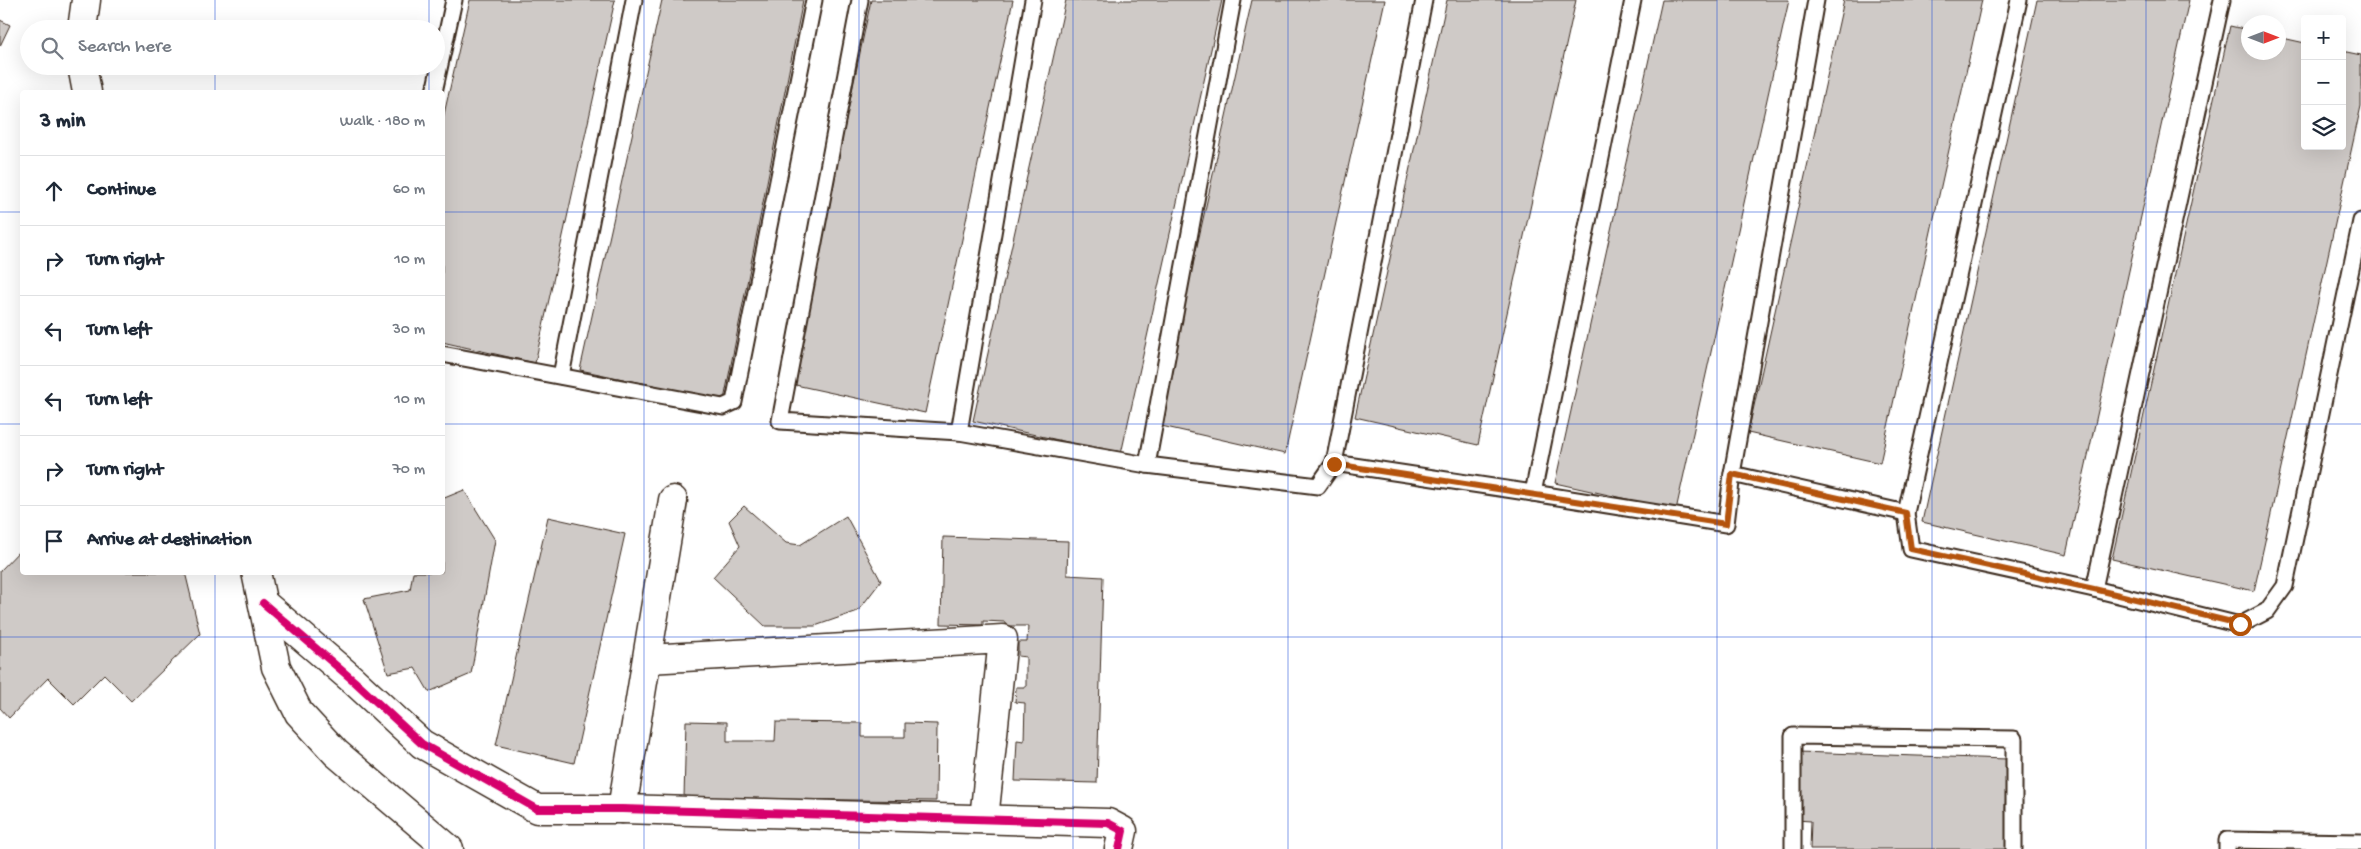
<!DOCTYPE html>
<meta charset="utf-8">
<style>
:root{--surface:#fff;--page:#f2f2f3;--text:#1f2937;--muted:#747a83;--line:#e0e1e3}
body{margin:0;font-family:"Gochi Hand",sans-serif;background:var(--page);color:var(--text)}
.controls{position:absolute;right:15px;top:15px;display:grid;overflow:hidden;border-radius:5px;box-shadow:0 5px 20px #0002}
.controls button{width:45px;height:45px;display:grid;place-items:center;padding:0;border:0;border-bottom:1px solid var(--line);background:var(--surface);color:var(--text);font:25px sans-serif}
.compass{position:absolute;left:2241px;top:15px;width:45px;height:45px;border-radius:50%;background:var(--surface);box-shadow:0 5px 20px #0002;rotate:90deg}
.stop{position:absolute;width:15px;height:15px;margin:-11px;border:4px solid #b45309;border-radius:50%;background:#fff}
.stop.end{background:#b45309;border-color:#fff;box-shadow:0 1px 5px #0008}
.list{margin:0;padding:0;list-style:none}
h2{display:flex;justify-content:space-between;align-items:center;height:65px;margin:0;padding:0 20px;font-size:21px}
h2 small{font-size:16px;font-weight:400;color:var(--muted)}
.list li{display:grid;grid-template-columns:32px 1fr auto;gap:15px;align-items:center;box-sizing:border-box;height:70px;padding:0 20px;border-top:1px solid var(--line)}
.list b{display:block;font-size:19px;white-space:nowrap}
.list em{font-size:16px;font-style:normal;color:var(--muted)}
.icon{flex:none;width:28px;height:28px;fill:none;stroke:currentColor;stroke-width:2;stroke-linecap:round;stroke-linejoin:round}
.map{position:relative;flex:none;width:2361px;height:849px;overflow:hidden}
.search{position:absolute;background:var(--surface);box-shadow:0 5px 20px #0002;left:20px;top:20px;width:425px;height:55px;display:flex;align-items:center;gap:12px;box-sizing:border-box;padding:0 18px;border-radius:28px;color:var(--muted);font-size:19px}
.panel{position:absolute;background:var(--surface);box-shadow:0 5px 20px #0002;left:20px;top:90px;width:425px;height:485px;border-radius:5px}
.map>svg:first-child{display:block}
.building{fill:#cfcac7;stroke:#3b2a1e}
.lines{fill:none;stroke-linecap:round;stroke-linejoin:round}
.service-casing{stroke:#3b2a1e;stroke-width:19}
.minor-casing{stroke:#3b2a1e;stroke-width:31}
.service{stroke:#fff;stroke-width:15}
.minor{stroke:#fff;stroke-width:28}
.cycleway-casing{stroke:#fff;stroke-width:11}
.cycleway{stroke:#d6006c;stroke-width:8}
.route{stroke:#b45309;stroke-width:6}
.grid{fill:none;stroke:#1d4ed8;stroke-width:1;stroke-opacity:0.55}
</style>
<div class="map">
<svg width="2361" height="849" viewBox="0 0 2361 849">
<rect width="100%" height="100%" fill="#fff"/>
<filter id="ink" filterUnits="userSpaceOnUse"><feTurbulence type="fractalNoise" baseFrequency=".02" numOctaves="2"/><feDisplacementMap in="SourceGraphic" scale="10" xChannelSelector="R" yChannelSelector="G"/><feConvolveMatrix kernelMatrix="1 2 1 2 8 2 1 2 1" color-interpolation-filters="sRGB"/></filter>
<g filter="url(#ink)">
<!-- building -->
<g class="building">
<polygon points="470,0 615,0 535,363 442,342 442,123"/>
<polygon points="662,0 803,0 724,400 580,370"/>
<polygon points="871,0 1013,0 925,413 791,384"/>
<polygon points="1066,0 1222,0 1121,454 973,421"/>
<polygon points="1252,0 1385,0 1285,454 1157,425"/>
<polygon points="1447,0 1576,0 1478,445 1355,417"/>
<polygon points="1662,0 1789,0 1676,510 1555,483"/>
<polygon points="1844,0 1982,0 1880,463 1748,433"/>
<polygon points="2037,0 2189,0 2066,555 1922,522"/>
<polygon points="0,20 10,25 0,46"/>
<polygon points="2230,26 2248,30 2248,52 2278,52 2278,37 2305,43 2305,146 2342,146 2342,51 2361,55 2361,106 2254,591 2112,559"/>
<polygon points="464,490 495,540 471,674 429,692 415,668 388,673 364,599 410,590 413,572 442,572 442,499"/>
<polygon points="744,506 786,543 800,545 846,516 881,581 858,611 815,626 765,626 713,577 740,546 729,521"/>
<polygon points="548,517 625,534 574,763 496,745"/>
<polygon points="943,537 1068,541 1067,575 1103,577 1097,783 1015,781 1017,740 1024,741 1025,703 1015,702 1016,687 1026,687 1026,657 1018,656 1018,642 1027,642 1028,626 1005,626 1005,622 983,621 983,625 941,624"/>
<polygon points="22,548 22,572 185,572 200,634 131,701 104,674 74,704 48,678 9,718 0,708 0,571"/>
<polygon points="686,721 727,722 727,741 775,741 776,722 862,723 862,737 905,737 905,723 937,724 936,801 684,798"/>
<polygon points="1798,752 2007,759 2005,812 2010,813 2010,849 1810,849 1811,821 1796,820"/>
</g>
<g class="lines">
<!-- service casing -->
<g class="service-casing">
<g id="service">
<polyline points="860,0 780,421 959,432 1033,0"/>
<polyline points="2222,0 2094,589 2240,625 2267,611 2285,586 2361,221"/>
<polyline points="434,92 454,0"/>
<polyline points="442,354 723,407 734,402 814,0"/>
<polyline points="561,376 634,0"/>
<polyline points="959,432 1147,465 1233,0"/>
<polyline points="1334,463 1533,493 1633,0"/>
<polyline points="1147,465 1318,486 1334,463 1424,0"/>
<polyline points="1732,474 1906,513 2019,0"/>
<polyline points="1533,493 1726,524 1732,474 1816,0"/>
<polyline points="1906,513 1911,549 2094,589"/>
<polyline points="1793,849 1793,736 2014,739 2014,849"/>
<polyline points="2227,849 2227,840 2361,842"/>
</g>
</g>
<!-- minor casing -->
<g class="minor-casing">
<g id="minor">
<polyline points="82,29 86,0"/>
<polyline points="82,66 87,92"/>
<polyline points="256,572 276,667 299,713 336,753 449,849"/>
<polyline points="263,603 354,681 422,744 537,809 622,809 1108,823 1123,831 1119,849"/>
<polyline points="648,659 1003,639 984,819"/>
<polyline points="622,809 673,500"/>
</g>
</g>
<!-- service -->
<use href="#service" class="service"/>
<!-- minor -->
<use href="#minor" class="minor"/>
<!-- cycleway casing -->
<g class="cycleway-casing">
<polyline id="cycleway" points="263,603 354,681 422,744 537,809 622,809 1108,823 1123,831 1119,849"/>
</g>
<!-- cycleway -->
<use href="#cycleway" class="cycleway"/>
</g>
</g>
<g class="lines" filter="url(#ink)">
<!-- route -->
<polyline class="route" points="1334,464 1726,524 1732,474 1906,513 1911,549 2094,589 2240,624"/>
</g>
<!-- grid -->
<path class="grid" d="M215 0V29M429 0V29M644 0V849M859 0V849M1073 0V849M1288 0V849M1502 0V849M1717 0V849M1932 0V849M2146 0V849M215 66V92M429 66V92M0 212H22M442 212H2361M0 424H22M442 424H2361M215 572V849M429 572V849M0 637H2361"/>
</svg>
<div class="controls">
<button>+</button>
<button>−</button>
<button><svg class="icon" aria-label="layers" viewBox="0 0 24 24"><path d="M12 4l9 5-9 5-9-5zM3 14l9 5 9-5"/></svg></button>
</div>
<svg class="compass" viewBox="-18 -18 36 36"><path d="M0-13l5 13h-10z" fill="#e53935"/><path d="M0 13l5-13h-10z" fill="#747a83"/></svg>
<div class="stop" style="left:2240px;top:624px"></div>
<div class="stop end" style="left:1334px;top:464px"></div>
<div class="search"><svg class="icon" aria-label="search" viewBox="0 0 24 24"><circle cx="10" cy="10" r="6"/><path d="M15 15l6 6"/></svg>Search here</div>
<section class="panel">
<h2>3 min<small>Walk · 180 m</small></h2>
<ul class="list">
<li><svg class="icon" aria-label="ahead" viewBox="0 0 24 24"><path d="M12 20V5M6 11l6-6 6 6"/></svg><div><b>Continue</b></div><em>60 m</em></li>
<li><svg class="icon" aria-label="right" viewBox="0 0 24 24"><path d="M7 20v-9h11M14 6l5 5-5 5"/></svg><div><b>Turn right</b></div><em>10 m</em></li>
<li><svg class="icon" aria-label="left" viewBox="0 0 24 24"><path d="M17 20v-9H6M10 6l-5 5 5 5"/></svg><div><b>Turn left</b></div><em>30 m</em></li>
<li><svg class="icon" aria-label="left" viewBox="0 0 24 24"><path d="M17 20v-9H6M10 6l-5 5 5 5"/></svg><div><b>Turn left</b></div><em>10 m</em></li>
<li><svg class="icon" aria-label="right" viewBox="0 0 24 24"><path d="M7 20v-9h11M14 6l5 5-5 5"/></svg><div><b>Turn right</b></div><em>70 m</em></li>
<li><svg class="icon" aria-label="arrive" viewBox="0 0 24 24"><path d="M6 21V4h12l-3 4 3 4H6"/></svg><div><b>Arrive at destination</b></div></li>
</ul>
</section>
</div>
